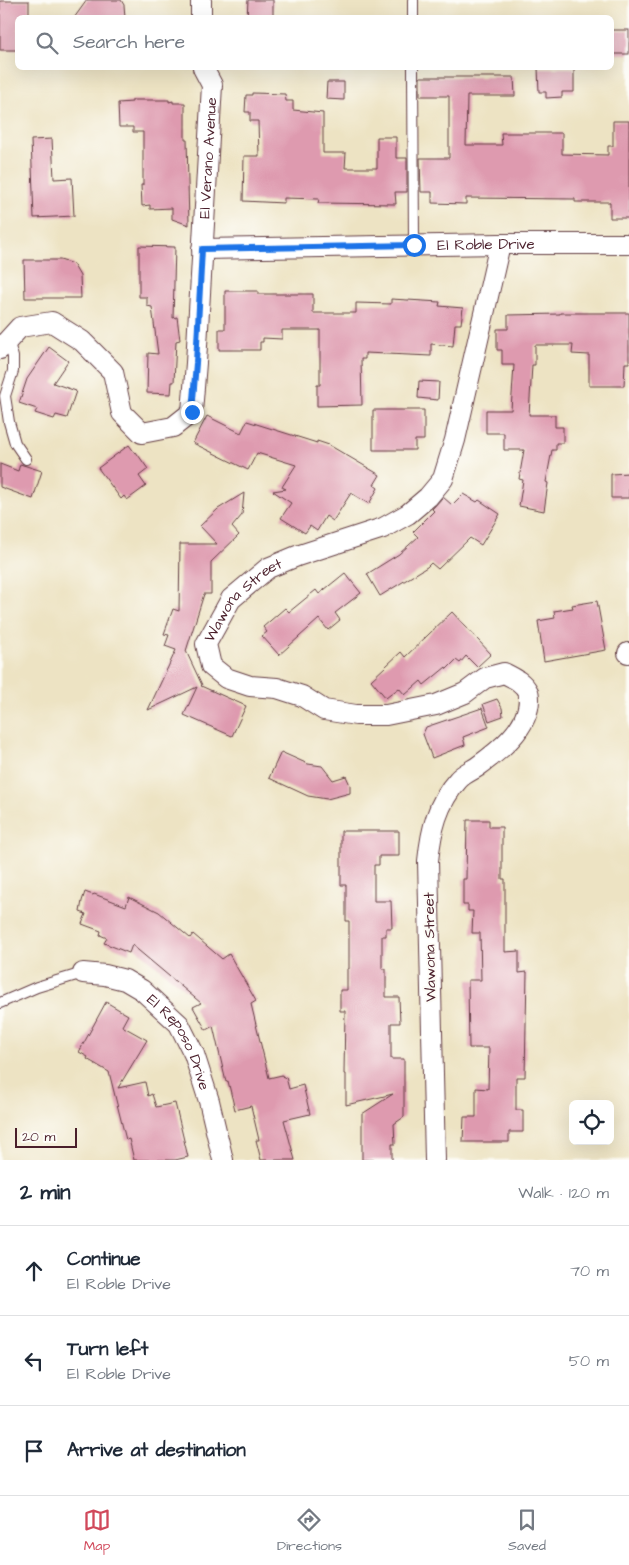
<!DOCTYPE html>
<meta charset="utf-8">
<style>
:root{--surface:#fff;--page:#f2f2f3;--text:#1f2937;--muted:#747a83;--line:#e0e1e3;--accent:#d1495b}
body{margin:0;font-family:"Architects Daughter",sans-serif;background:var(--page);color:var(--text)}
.controls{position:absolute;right:15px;bottom:15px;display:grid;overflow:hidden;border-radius:8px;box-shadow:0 5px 20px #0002}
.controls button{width:45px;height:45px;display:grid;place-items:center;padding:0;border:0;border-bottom:1px solid var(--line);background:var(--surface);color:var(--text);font:25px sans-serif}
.scale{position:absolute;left:15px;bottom:12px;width:62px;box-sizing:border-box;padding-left:5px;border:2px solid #4a1f2b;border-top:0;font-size:14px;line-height:18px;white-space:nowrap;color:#4a1f2b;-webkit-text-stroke:4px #fdfcf7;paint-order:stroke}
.stop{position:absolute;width:15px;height:15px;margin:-11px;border:4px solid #1a73e8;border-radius:50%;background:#fff}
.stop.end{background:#1a73e8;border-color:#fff;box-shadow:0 1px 5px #0008}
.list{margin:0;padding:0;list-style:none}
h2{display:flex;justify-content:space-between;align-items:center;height:65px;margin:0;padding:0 20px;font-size:21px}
h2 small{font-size:16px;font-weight:400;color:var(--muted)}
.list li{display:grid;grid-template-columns:32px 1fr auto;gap:15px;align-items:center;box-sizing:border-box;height:90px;padding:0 20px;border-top:1px solid var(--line)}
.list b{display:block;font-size:19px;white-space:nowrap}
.list p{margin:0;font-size:16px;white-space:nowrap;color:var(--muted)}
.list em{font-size:16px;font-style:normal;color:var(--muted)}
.icon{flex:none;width:28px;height:28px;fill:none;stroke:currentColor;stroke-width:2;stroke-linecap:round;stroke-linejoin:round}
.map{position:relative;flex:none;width:629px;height:1160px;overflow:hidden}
.search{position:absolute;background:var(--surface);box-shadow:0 5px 20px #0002;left:15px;right:15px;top:15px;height:55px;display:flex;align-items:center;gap:12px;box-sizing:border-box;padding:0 18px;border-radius:8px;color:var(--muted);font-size:19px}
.sheet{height:335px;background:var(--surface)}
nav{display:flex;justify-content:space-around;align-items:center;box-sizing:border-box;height:70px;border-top:1px solid var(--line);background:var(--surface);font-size:14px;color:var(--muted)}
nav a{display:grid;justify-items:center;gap:2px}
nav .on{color:var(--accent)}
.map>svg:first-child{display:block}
.building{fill:#de9aaf}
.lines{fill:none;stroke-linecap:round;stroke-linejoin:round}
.lane-casing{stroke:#623c42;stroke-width:12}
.street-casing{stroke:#623c42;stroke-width:22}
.lane{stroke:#fff;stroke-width:10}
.street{stroke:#fff;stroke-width:20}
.route{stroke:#1a73e8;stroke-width:6}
.labels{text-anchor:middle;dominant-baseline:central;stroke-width:4;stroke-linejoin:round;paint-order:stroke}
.street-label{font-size:15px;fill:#4a1f2b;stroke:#fdfcf7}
</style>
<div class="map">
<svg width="629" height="1160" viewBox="0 0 629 1160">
<rect width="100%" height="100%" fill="#fdfcf7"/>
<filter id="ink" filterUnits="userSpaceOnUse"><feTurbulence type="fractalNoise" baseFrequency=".02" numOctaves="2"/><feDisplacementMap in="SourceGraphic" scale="10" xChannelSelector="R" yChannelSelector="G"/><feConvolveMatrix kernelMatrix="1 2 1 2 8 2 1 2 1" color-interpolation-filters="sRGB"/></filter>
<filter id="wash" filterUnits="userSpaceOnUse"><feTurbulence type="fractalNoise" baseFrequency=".0096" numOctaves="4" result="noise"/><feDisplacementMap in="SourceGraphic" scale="20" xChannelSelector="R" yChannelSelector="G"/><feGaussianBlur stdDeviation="1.12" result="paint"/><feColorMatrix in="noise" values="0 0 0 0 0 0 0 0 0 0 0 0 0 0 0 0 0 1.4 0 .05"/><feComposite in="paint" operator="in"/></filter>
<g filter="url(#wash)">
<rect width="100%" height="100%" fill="#ede3c3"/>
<g id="blocks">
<!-- building -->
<g class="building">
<polygon points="87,0 121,0 124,5 125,18 74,18"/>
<polygon points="248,0 273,0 273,18 247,18"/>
<polygon points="0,1 29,1 29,18 18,18 18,50 0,50"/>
<rect x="612" y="30" width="17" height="24"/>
<polygon points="538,68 574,68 574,92 562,92 562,97 546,98 546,92 539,92"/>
<polygon points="420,77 514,77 515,96 467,96 466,145 502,145 501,133 562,133 562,154 608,155 608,146 613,146 613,121 629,121 629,218 610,218 610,202 575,202 575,199 466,198 466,204 432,203 432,192 421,192 420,158 449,158 449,96 420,96"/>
<polygon points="327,82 344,82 344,100 326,99"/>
<polygon points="252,93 285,94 286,101 293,101 293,110 323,113 323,153 346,153 345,168 377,168 377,137 396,137 396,158 407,158 407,192 395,192 396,204 318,203 319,199 284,198 284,203 243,201 244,156 259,156 258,121 250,121 250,112 245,112 246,95 252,95"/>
<polygon points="132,100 169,100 169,102 173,101 173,103 185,103 185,140 187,140 189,225 172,219 172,208 150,209 150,205 142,206 141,185 143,185 143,132 133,132 133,127 119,127 118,103 132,102"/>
<polygon points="52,139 54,179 72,178 74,216 34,218 31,140"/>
<polygon points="139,246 175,247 173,318 177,317 180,340 176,341 174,382 172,382 171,394 147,393 148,353 158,354 152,307 147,306 147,297 139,297"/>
<polygon points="24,260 60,260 73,264 80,276 81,298 25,298"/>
<polygon points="225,291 258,291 258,294 313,294 313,313 356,313 356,303 391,304 391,299 440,302 439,306 463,308 461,324 455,324 453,346 431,344 431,356 365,353 365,359 361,359 362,405 317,406 317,385 320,385 320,330 282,330 282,339 263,338 263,342 260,342 260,350 219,350 219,329 225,329"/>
<polygon points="560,313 629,313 629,363 625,363 624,386 589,386 589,355 572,354 573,345 535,345 535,365 532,365 529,415 555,415 555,427 563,427 563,443 556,443 556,450 552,450 546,482 548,483 544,511 519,506 523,480 519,479 524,450 504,450 504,433 486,433 486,410 511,410 514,365 502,365 502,350 497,350 497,329 508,329 508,315 560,314"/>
<polygon points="49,347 68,361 53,383 76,391 67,418 56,415 54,419 35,413 37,409 19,403 27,379"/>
<polygon points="419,381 439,382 438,400 418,398"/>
<polygon points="373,410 424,410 424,440 415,440 415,450 373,450"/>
<polygon points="207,416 241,433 247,421 317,443 317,441 329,445 380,475 374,485 378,488 369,504 351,493 333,521 326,516 317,531 310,526 305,533 281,518 291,503 273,491 286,489 282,487 296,465 257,453 248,470 193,443"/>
<polygon points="129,445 135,453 136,452 148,469 139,476 146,486 127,500 124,496 121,499 98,468"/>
<polygon points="0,464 18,471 20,464 42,471 33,499 0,487"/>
<polygon points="629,473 629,498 611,498 611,474"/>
<polygon points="244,493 242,515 232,527 239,535 211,562 211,594 204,594 186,651 202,685 201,686 246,706 232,736 184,715 197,687 148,710 176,650 165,646 169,635 164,634 173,609 179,611 180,544 217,544 200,526 218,509"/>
<polygon points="463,494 477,502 479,500 500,514 481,545 470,538 438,569 431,563 427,567 380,596 367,574 399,554 418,537 413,532 434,511 432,509 443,497 452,505"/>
<polygon points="345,573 361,593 335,613 340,620 328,630 319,619 279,655 262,636 267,632 263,627 285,608 289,612 316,590 319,594"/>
<polygon points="597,601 606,650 544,661 538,621 555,618 554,611 573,608 572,605"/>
<polygon points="452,612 491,654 477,667 466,656 460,663 456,660 447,669 446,667 424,685 421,681 405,695 399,688 386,698 371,680 401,652 405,657"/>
<polygon points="497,699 502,708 503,716 489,721 483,704"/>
<polygon points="482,708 489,727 463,737 465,745 432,758 423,734 426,727"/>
<polygon points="281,752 308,764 322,766 333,780 346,776 350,785 350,793 327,799 308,796 269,778"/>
<polygon points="467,820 489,820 489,827 502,827 502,879 505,879 505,952 519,951 519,973 527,972 525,1077 516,1077 516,1110 523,1110 523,1132 509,1132 509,1142 463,1142 464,1117 476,1117 476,1088 488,1089 489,1048 469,1048 468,980 481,980 480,933 472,933 473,911 468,911 468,905 463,905 463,879 466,879"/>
<polygon points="341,831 399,831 399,856 379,856 379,865 374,865 374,901 391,901 392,928 386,928 386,936 382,936 382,969 386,969 386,997 399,997 400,1023 391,1023 391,1059 404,1059 404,1117 394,1124 395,1144 392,1144 392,1160 362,1160 362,1114 393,1094 346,1105 346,1074 344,1074 345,1011 340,1011 340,990 347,990 347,969 349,969 349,921 346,921 346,885 341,885"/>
<polygon points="85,892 93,895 94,894 126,906 129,897 159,912 190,938 193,934 222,959 229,954 256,1001 251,1004 269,1078 282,1075 283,1078 286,1077 289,1089 303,1085 310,1114 284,1120 295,1160 261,1160 256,1140 259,1140 251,1106 235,1110 228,1081 226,1082 213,1026 206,1030 193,1007 201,1003 132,945 129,953 104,943 107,938 100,935 101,931 82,924 86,914 80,912 82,901"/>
<polygon points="106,1002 128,1015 122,1026 147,1040 118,1088 145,1082 148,1096 152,1094 156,1107 175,1103 188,1157 175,1160 134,1160 129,1139 126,1140 109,1072 87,1059 88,1057 79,1052"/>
</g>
</g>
</g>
<g filter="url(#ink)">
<use href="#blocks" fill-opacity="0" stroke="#623c42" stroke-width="1"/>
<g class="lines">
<!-- lane casing -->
<g class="lane-casing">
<g id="lane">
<polyline points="413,0 413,18"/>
<polyline points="413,68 414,245"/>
<polyline points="8,340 13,357 13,371 5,396 9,422 15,443 26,459"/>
<polyline points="0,1003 37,987 83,973"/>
</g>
</g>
<!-- street casing -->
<g class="street-casing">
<g id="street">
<polyline points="201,18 201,0"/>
<path id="s1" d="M202 249 500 244H629"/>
<path id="s2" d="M0 349 20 327 52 322 82 341 113 372 122 413 142 433 173 427 192 412 196 363 212 85 203 68"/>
<polyline points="628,653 629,653"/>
<path id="s3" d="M83 973 105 975 125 980 142 990 179 1024 194 1054 209 1101 223 1160"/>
<path id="s4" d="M435 1160 428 861C431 831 437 803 458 780 463 774 471 771 477 767 499 751 529 728 529 699 529 697 529 694 528 692 523 682 514 678 504 673L485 678 465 693 436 705 386 715H356L324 710 302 696 277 688 250 686 226 678 211 666 206 644 231 599 268 568 297 556 383 528 408 514 428 497 443 479 455 440 500 244"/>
</g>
</g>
<!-- lane -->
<use href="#lane" class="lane"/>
<!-- street -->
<use href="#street" class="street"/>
</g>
</g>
<g class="lines" filter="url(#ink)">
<!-- route -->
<polyline class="route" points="192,412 196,363 202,249 414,245"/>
</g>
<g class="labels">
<!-- street labels -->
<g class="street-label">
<text stroke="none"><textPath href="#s2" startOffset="522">El Verano Avenue</textPath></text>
<text stroke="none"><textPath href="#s1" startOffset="284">El Roble Drive</textPath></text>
<text stroke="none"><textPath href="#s4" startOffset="932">Wawona Street</textPath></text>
<text transform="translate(430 947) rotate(-91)">Wawona Street</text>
<text stroke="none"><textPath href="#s3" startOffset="128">El Reposo Drive</textPath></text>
</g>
</g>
</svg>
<div class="controls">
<button><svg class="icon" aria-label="locate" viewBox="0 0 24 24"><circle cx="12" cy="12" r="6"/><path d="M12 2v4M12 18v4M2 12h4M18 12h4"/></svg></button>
</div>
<div class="scale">20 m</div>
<div class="stop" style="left:414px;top:245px"></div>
<div class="stop end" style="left:192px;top:412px"></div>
<div class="search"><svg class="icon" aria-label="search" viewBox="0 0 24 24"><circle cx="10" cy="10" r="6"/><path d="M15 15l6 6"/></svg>Search here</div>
</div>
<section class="sheet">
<h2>2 min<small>Walk · 120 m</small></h2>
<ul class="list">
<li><svg class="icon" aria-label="ahead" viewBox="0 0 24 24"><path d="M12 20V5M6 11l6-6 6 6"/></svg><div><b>Continue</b><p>El Roble Drive</p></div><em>70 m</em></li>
<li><svg class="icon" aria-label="left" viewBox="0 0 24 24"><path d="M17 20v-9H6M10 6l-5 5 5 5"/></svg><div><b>Turn left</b><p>El Roble Drive</p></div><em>50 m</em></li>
<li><svg class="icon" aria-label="arrive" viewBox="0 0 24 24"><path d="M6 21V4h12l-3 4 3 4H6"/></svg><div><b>Arrive at destination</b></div></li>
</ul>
</section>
<nav>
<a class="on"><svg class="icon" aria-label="map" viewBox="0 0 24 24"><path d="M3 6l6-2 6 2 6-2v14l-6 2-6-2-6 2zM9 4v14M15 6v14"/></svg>Map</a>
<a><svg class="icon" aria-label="directions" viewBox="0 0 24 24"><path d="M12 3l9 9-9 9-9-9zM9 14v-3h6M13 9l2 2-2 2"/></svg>Directions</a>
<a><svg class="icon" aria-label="saved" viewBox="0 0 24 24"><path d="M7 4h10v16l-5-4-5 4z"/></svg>Saved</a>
</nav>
